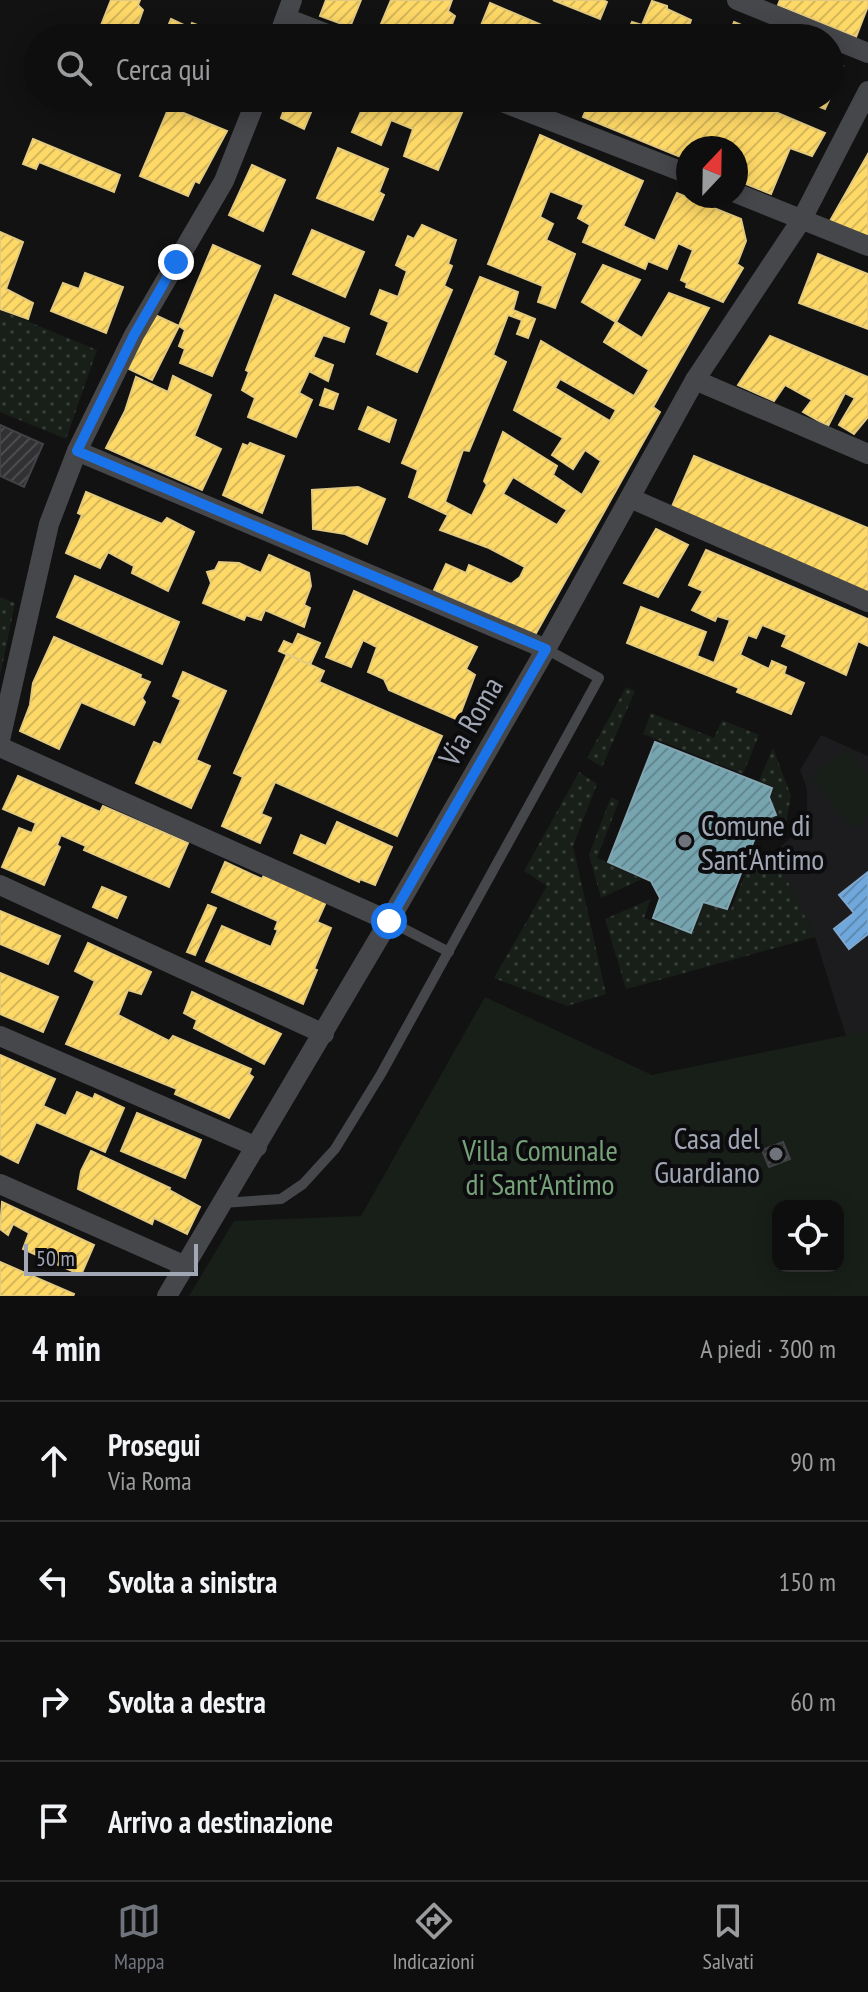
<!DOCTYPE html>
<html lang="it">
<meta charset="utf-8">
<style>
:root{--surface:#0e0e0e;--page:#171717;--text:#f1f3f6;--muted:#9b9c9e;--line:#2e2e2e;--accent:#6f737c}
body{margin:0;font-family:"PT Sans Narrow",sans-serif;background:var(--page);color:var(--text)}
.controls{position:absolute;right:24px;bottom:24px;display:grid;overflow:hidden;border-radius:16px;box-shadow:0 4px 20px #0003}
.controls button{width:72px;height:72px;display:grid;place-items:center;padding:0;border:0;border-bottom:2px solid var(--line);background:var(--surface);color:var(--text);font:40px sans-serif}
.compass{position:absolute;left:676px;top:136px;width:72px;height:72px;border-radius:50%;background:var(--surface);box-shadow:0 4px 20px #0003;rotate:22deg}
.scale{position:absolute;left:24px;bottom:20px;width:174px;box-sizing:border-box;padding-left:8px;border:4px solid #a1a7b5;border-top:0;font-size:22px;line-height:28px;white-space:nowrap;color:#a1a7b5;-webkit-text-stroke:6px #0c0c0e;paint-order:stroke}
.stop{position:absolute;width:24px;height:24px;margin:-18px;border:6px solid #1a73e8;border-radius:50%;background:#fff}
.stop.end{background:#1a73e8;border-color:#fff;box-shadow:0 2px 8px #0008}
.list{margin:0;padding:0;list-style:none}
h2{display:flex;justify-content:space-between;align-items:center;height:104px;margin:0;padding:0 32px;font-size:34px}
h2 small{font-size:26px;font-weight:400;color:var(--muted)}
.list li{display:grid;grid-template-columns:52px 1fr auto;gap:24px;align-items:center;box-sizing:border-box;height:120px;padding:0 32px;border-top:2px solid var(--line)}
.list b{display:block;font-size:30px;white-space:nowrap}
.list p{margin:0;font-size:26px;white-space:nowrap;color:var(--muted)}
.list em{font-size:26px;font-style:normal;color:var(--muted)}
.icon{flex:none;width:44px;height:44px;fill:none;stroke:currentColor;stroke-width:2;stroke-linecap:round;stroke-linejoin:round}
.map{position:relative;flex:none;width:868px;height:1296px;overflow:hidden}
.search{position:absolute;background:var(--surface);box-shadow:0 4px 20px #0003;left:24px;right:24px;top:24px;height:88px;display:flex;align-items:center;gap:20px;box-sizing:border-box;padding:0 28px;border-radius:44px;color:var(--muted);font-size:30px}
.sheet{height:584px;background:var(--surface)}
nav{display:flex;justify-content:space-around;align-items:center;box-sizing:border-box;height:112px;border-top:2px solid var(--line);background:var(--surface);font-size:22px;color:var(--muted)}
nav a{display:grid;justify-items:center;gap:4px}
nav .on{color:var(--accent)}
.map>svg:first-child{display:block}
.built{fill:#1c1c1e}
.grass{fill:url(#grass-dots)}
.park{fill:#181f19;fill-rule:evenodd}
.homes{fill:url(#homes-hatch);stroke:#e3ca7e;stroke-width:2;fill-rule:evenodd}
.schools{fill:url(#schools-hatch);stroke:#7ea8d0;stroke-width:2}
.public{fill:url(#public-hatch);stroke:#83a6b1;stroke-width:2}
.building{fill:url(#building-hatch);stroke:#404246;stroke-width:2}
.lines{fill:none;stroke-linecap:round;stroke-linejoin:round}
.service{stroke:#46474b;stroke-width:10}
.minor{stroke:#46474b;stroke-width:20}
.route{stroke:#1a73e8;stroke-width:10}
.poi-dot{fill:#6f737c;stroke:#0c0c0e;stroke-width:3}
.labels{text-anchor:middle;dominant-baseline:central;stroke-width:8;stroke-linejoin:round;paint-order:stroke}
.street-label{font-size:30px;fill:#a1a7b5;stroke:#0c0c0e}
.poi-label{font-size:30px;fill:#a1a7b5;stroke:#0c0c0e;text-anchor:start}
.park-label{font-size:30px;fill:#76a279;stroke:#0c0c0e}
</style>
<div class="map">
<svg width="868" height="1296" viewBox="0 0 868 1296">
<defs>
<pattern id="grass-dots" width="8" height="8" patternUnits="userSpaceOnUse" patternTransform="scale(2)"><rect width="8" height="8" fill="#181f19"/><path d="M2 2h.1M6 6h.1" fill="none" stroke="#363d38" stroke-width="1.8" stroke-linecap="round"/></pattern>
<pattern id="homes-hatch" width="6" height="6" patternUnits="userSpaceOnUse" patternTransform="scale(2)"><rect width="6" height="6" fill="#ffd966"/><path d="M-1 1l2-2M0 6l6-6M5 7l2-2" fill="none" stroke="#d6b85c"/></pattern>
<pattern id="schools-hatch" width="6" height="6" patternUnits="userSpaceOnUse" patternTransform="scale(2)"><rect width="6" height="6" fill="#6fa8dc"/><path d="M-1 1l2-2M0 6l6-6M5 7l2-2" fill="none" stroke="#5f8ab2"/></pattern>
<pattern id="public-hatch" width="6" height="6" patternUnits="userSpaceOnUse" patternTransform="scale(2)"><rect width="6" height="6" fill="#76a5af"/><path d="M-1 1l2-2M0 6l6-6M5 7l2-2" fill="none" stroke="#648891"/></pattern>
<pattern id="building-hatch" width="6" height="6" patternUnits="userSpaceOnUse" patternTransform="scale(2)"><rect width="6" height="6" fill="#313133"/><path d="M-1 1l2-2M0 6l6-6M5 7l2-2" fill="none" stroke="#4c4c4e"/></pattern>
</defs>
<rect width="100%" height="100%" fill="#121212"/>
<!-- built -->
<polygon class="built" points="821,735 868,756 868,1032 846,1036 815,937 774,853 807,823 807,789 800,770"/>
<!-- grass -->
<g class="grass">
<polygon points="0,310 97,350 66,439 0,412"/>
<polygon points="0,597 15,603 0,676"/>
<polygon points="626,687 635,691 602,767 587,758"/>
<polygon points="651,713 714,738 722,720 759,735 743,774 643,734"/>
<polygon points="773,748 791,796 786,823 771,834 763,833 764,820 777,815 771,797 774,787 759,781"/>
<polygon points="579,772 597,784 573,846 606,994 567,1006 494,978 547,886 524,871"/>
<polygon points="611,797 619,801 597,858 642,879 601,898 589,855"/>
<polygon points="754,852 774,853 815,937 626,989 605,919 651,899 644,918 692,934 704,904 731,909"/>
</g>
<!-- park -->
<g class="park">
<polygon points="847,748 868,775 868,816 853,829 811,777"/>
<path d="M485 997 652 1075 868 1031V1296H189L234 1221 361 1216ZM778 1206H838V1266H778Z"/>
</g>
<!-- homes -->
<g class="homes">
<polygon points="111,0 140,0 138,5 143,10 133,38 96,38"/>
<polygon points="326,0 361,0 350,27 320,16"/>
<polygon points="391,0 452,0 448,11 455,16 447,38 398,38 378,31"/>
<polygon points="553,0 603,0 607,2 600,19"/>
<polygon points="780,0 868,0 868,6 856,37 778,5"/>
<polygon points="652,1 667,6 667,9 691,20 685,38 625,38 632,22 642,25"/>
<polygon points="490,3 558,32 555,38 476,38"/>
<polygon points="171,19 190,28 192,23 217,32 215,38 163,38"/>
<polygon points="734,22 773,38 728,38"/>
<polygon points="597,27 624,38 593,38"/>
<polygon points="830,61 843,66 830,97"/>
<polygon points="288,98 317,98 304,129 281,118"/>
<polygon points="367,98 433,98 463,110 438,170 404,156 413,129 391,120 381,145 352,132"/>
<polygon points="591,98 742,98 825,133 812,156 790,148 771,194 736,180 736,148 688,148 688,160 583,117"/>
<polygon points="797,98 830,98 825,109"/>
<polygon points="169,107 227,131 199,183 195,181 188,196 140,176"/>
<polygon points="540,135 643,181 623,226 655,241 677,193 741,219 746,241 737,264 743,268 723,302 686,287 687,283 681,280 693,250 678,243 667,269 648,261 645,269 583,242 590,225 578,218 584,205 550,191 540,217 553,224 546,240 575,254 555,308 538,302 543,286 488,264"/>
<polygon points="33,139 120,175 114,192 39,162 36,169 23,164"/>
<polygon points="338,148 388,169 379,192 384,195 373,220 317,198"/>
<polygon points="868,154 868,237 830,221"/>
<polygon points="252,165 285,180 263,231 229,215"/>
<polygon points="422,225 456,240 448,264 452,266 444,286 452,290 417,372 377,354 389,322 371,314 380,290 398,297 407,271 396,265 408,236 414,239"/>
<polygon points="312,230 364,252 345,297 293,274"/>
<polygon points="0,232 23,242 6,289 33,303 28,319 0,309"/>
<polygon points="213,245 260,266 212,376 180,363 185,349 179,346 185,330 179,326"/>
<polygon points="818,254 868,274 868,329 799,303"/>
<polygon points="603,265 640,280 616,322 582,302"/>
<polygon points="85,273 123,287 106,333 51,311 63,283 79,289"/>
<path d="M480 277 518 292 513 310 535 319 528 338 517 334 522 320 508 315 493 355 506 362 469 451 463 450 445 502 472 516 487 485 484 481 503 432 557 466 553 475 582 495 601 461 585 450 573 469 552 455 563 438 514 410 541 341 634 396 649 370 604 342 616 322 642 338 669 293 709 308 653 407 660 412 535 635 434 590 446 564 466 573 469 565 511 584 520 577 525 567 489 548 440 530 448 515 409 497 418 470 402 463ZM560 379 616 410 610 421 555 388ZM513 477 567 510 557 525 503 494Z"/>
<polygon points="275,295 349,328 344,342 323,335 313,357 333,365 328,381 309,371 299,393 312,400 296,437 248,417 255,398 242,390 249,372 246,370"/>
<polygon points="155,315 179,326 152,380 125,367"/>
<polygon points="770,336 868,377 868,417 854,434 839,425 855,398 845,393 828,426 803,412 812,400 785,385 774,401 738,385"/>
<polygon points="173,376 211,395 194,436 221,449 202,490 106,448 125,411 136,377 168,392"/>
<polygon points="325,389 338,394 333,409 320,405"/>
<polygon points="368,407 396,420 389,442 359,429"/>
<polygon points="250,443 284,456 262,513 223,495 243,444 248,446"/>
<polygon points="694,456 868,528 868,600 670,511"/>
<polygon points="358,487 385,499 367,544 345,534 313,529 312,490"/>
<polygon points="86,492 162,524 167,518 194,532 168,591 132,573 134,566 108,552 100,568 66,553 82,515 78,513"/>
<polygon points="656,529 688,545 658,597 624,583"/>
<polygon points="706,550 868,619 868,646 858,641 846,675 782,646 787,635 762,625 756,638 748,635 740,655 769,669 772,661 786,667 784,674 804,683 791,714 737,692 739,688 627,643 641,607 706,632 697,656 714,663 730,620 717,616 715,621 692,610 703,591 689,585"/>
<polygon points="269,555 309,573 311,586 304,605 310,608 304,627 265,610 261,620 246,615 244,620 203,603 211,583 207,572 215,570 219,562 239,563 261,573"/>
<polygon points="75,576 179,622 162,664 57,617"/>
<polygon points="354,591 477,647 466,669 475,675 458,720 389,690 384,679 368,672 377,647 363,640 351,667 326,657"/>
<polygon points="298,634 320,643 310,665 279,651 284,641 293,645"/>
<polygon points="54,637 141,675 140,678 150,682 142,698 145,702 134,725 81,702 59,749 20,731 30,705 33,683"/>
<polygon points="287,654 324,671 319,682 442,736 397,836 275,782 261,814 271,818 260,843 222,826 243,777 234,773"/>
<polygon points="183,672 226,691 196,760 210,766 191,808 136,783 154,742 161,745 181,700 173,696"/>
<polygon points="18,776 100,812 103,806 188,843 169,887 84,850 86,846 61,835 57,845 60,847 44,885 2,867 19,828 32,833 36,823 3,809"/>
<polygon points="337,822 392,847 375,885 360,879 359,882 294,853 301,835 326,846"/>
<polygon points="225,862 262,879 264,875 326,902 317,922 331,928 314,969 317,970 303,1004 206,961 222,926 271,947 278,930 275,929 278,921 212,892"/>
<polygon points="102,887 126,897 117,918 93,907"/>
<polygon points="208,905 216,908 195,955 187,952"/>
<polygon points="0,911 60,936 48,964 0,944"/>
<polygon points="88,943 151,972 141,994 128,990 118,1015 169,1041 173,1036 251,1069 249,1074 253,1077 229,1118 175,1094 177,1089 66,1044 95,981 75,971"/>
<polygon points="0,973 58,997 43,1032 0,1014"/>
<polygon points="192,992 281,1034 264,1064 194,1028 197,1020 184,1013"/>
<polygon points="0,1055 55,1079 43,1106 66,1116 77,1092 93,1099 95,1094 124,1108 105,1152 36,1122 18,1163 0,1154"/>
<polygon points="137,1113 201,1140 185,1178 121,1151"/>
<polygon points="91,1151 170,1188 169,1190 200,1207 187,1234 154,1218 152,1224 78,1189 81,1171"/>
<polygon points="2,1202 94,1245 81,1275 23,1249 29,1233 13,1224 8,1235 0,1229"/>
<polygon points="0,1262 74,1294 73,1296 0,1296"/>
</g>
<!-- schools -->
<polygon class="schools" points="868,872 868,934 849,949 834,929 854,913 839,895"/>
<!-- public -->
<polygon class="public" points="655,742 772,788 769,797 776,815 762,820 727,909 703,902 691,933 653,918 660,898 651,881 608,862"/>
<!-- building -->
<g class="building">
<polygon points="0,425 43,444 24,487 0,476"/>
<polygon points="783,1142 790,1159 769,1167 762,1150"/>
</g>
<g class="lines">
<!-- service -->
<g class="service">
<polyline points="389,921 449,952"/>
<polyline points="222,1203 281,1199 303,1184 335,1149 381,1074 599,678 546,649"/>
</g>
<!-- minor -->
<g class="minor">
<polyline points="737,0 868,53"/>
<polyline points="286,18 338,38"/>
<polyline points="278,38 292,0"/>
<polyline points="492,98 688,174"/>
<polyline points="736,193 868,246"/>
<polyline points="695,380 868,454"/>
<polyline points="77,451 546,649"/>
<polyline points="630,498 868,602"/>
<polyline points="0,740 49,524 77,451 134,335 224,181 257,98"/>
<polyline points="0,747 389,921"/>
<polyline points="0,885 324,1034"/>
<polyline points="0,1036 257,1147"/>
<polyline points="0,1184 183,1265"/>
<polyline points="167,1296 389,921 546,649 695,380 802,219 868,91"/>
</g>
</g>
<g class="lines">
<!-- route -->
<polyline class="route" points="176,262 134,335 77,451 546,649 389,921"/>
</g>
<!-- markers -->
<g class="poi-dot">
<circle cx="685" cy="841" r="8"/>
<circle cx="776" cy="1154" r="8"/>
</g>
<g class="labels">
<!-- street labels -->
<g class="street-label">
<text transform="translate(470 721) rotate(-60)">Via Roma</text>
</g>
<!-- poi labels -->
<g class="poi-label">
<text x="701" y="824">Comune di<tspan x="701" dy="34">Sant'Antimo</tspan></text>
<text x="760" y="1137" text-anchor="end">Casa del<tspan x="760" dy="34">Guardiano</tspan></text>
</g>
<!-- park labels -->
<g class="park-label">
<text x="540" y="1149">Villa Comunale<tspan x="540" dy="34">di Sant'Antimo</tspan></text>
</g>
</g>
</svg>
<div class="controls">
<button><svg class="icon" aria-label="locate" viewBox="0 0 24 24"><circle cx="12" cy="12" r="6"/><path d="M12 2v4M12 18v4M2 12h4M18 12h4"/></svg></button>
</div>
<svg class="compass" viewBox="-18 -18 36 36"><path d="M0-13l5 13h-10z" fill="#e53935"/><path d="M0 13l5-13h-10z" fill="#9b9c9e"/></svg>
<div class="scale">50 m</div>
<div class="stop" style="left:389px;top:921px"></div>
<div class="stop end" style="left:176px;top:262px"></div>
<div class="search"><svg class="icon" aria-label="search" viewBox="0 0 24 24"><circle cx="10" cy="10" r="6"/><path d="M15 15l6 6"/></svg>Cerca qui</div>
</div>
<section class="sheet">
<h2>4 min<small>A piedi · 300 m</small></h2>
<ul class="list">
<li><svg class="icon" aria-label="ahead" viewBox="0 0 24 24"><path d="M12 20V5M6 11l6-6 6 6"/></svg><div><b>Prosegui</b><p>Via Roma</p></div><em>90 m</em></li>
<li><svg class="icon" aria-label="left" viewBox="0 0 24 24"><path d="M17 20v-9H6M10 6l-5 5 5 5"/></svg><div><b>Svolta a sinistra</b></div><em>150 m</em></li>
<li><svg class="icon" aria-label="right" viewBox="0 0 24 24"><path d="M7 20v-9h11M14 6l5 5-5 5"/></svg><div><b>Svolta a destra</b></div><em>60 m</em></li>
<li><svg class="icon" aria-label="arrive" viewBox="0 0 24 24"><path d="M6 21V4h12l-3 4 3 4H6"/></svg><div><b>Arrivo a destinazione</b></div></li>
</ul>
</section>
<nav>
<a class="on"><svg class="icon" aria-label="map" viewBox="0 0 24 24"><path d="M3 6l6-2 6 2 6-2v14l-6 2-6-2-6 2zM9 4v14M15 6v14"/></svg>Mappa</a>
<a><svg class="icon" aria-label="directions" viewBox="0 0 24 24"><path d="M12 3l9 9-9 9-9-9zM9 14v-3h6M13 9l2 2-2 2"/></svg>Indicazioni</a>
<a><svg class="icon" aria-label="saved" viewBox="0 0 24 24"><path d="M7 4h10v16l-5-4-5 4z"/></svg>Salvati</a>
</nav>
